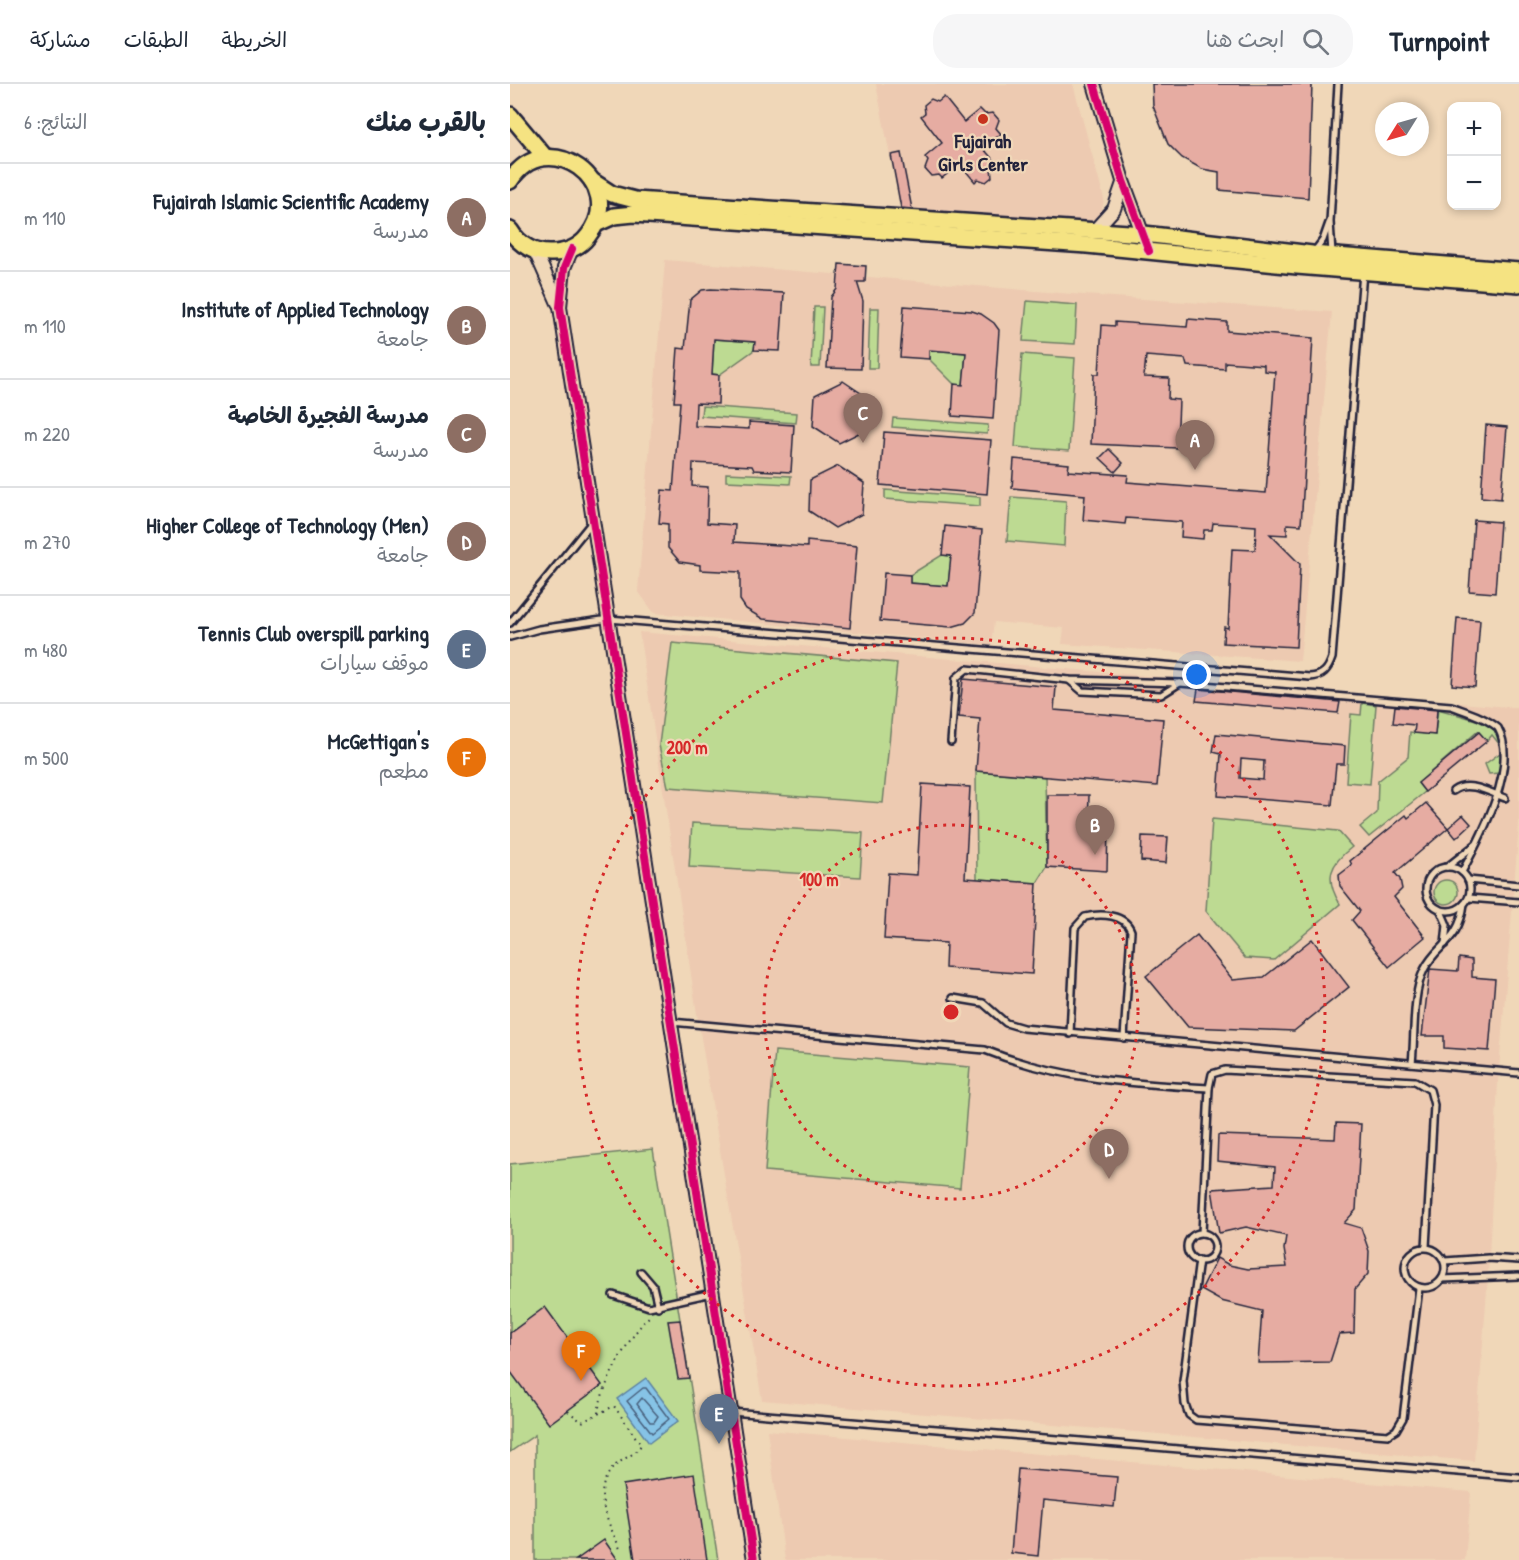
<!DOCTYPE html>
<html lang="ar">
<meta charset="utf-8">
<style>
:root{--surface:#fff;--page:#f6f6f7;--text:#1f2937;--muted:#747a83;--line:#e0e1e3;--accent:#c8321e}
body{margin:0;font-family:"Patrick Hand","Playpen Sans Arabic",sans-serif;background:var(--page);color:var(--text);direction:rtl}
.controls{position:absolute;right:18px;top:18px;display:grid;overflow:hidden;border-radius:12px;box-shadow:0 3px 9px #0003}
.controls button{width:54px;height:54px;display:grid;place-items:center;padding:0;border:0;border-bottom:2px solid var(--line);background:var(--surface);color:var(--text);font:30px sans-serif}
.compass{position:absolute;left:865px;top:18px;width:54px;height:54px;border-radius:50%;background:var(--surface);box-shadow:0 3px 9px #0003;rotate:233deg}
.you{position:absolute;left:687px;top:591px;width:21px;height:21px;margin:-15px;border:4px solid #fff;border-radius:50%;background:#1a73e8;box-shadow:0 0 0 9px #1a73e833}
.badge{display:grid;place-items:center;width:39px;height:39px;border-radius:50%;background:var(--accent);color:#fff;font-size:20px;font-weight:700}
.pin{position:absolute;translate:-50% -50px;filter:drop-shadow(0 2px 3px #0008)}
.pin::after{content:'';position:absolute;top:32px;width:21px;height:18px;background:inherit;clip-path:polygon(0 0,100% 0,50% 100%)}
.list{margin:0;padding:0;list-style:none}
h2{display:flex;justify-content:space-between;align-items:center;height:78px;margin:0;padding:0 24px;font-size:26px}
h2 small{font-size:20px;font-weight:400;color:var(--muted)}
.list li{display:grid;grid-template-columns:39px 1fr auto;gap:18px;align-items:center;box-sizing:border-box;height:108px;padding:0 24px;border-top:2px solid var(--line)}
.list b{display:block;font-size:22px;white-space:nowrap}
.list p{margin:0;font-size:20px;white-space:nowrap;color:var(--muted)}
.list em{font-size:20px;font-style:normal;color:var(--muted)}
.icon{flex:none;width:33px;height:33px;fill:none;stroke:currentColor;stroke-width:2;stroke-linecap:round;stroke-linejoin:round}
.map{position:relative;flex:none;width:1009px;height:1476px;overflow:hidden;direction:ltr}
header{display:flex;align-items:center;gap:36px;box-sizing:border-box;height:84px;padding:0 30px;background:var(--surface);border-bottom:2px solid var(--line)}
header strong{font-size:28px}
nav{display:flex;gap:33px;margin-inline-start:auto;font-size:21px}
.search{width:420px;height:54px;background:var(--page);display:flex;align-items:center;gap:15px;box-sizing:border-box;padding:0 21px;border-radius:24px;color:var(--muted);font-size:22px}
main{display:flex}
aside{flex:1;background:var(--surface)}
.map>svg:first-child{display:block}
.built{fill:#edcab1}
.green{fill:#bdda92;stroke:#707e66;stroke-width:1.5}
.water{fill:#86c3e6;stroke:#5e83a2;stroke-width:1.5}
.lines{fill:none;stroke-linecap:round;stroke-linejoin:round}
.shore{stroke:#4a627f;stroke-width:1.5}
.building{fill:#e6aca2;stroke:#22223b;stroke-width:1.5;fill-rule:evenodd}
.service-casing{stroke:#22223b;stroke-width:10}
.tertiary-casing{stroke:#22223b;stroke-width:16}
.primary-casing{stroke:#22223b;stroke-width:20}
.path{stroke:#22223b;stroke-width:2;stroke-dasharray:1.5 4.5;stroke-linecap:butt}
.service{stroke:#f0d7b8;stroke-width:5}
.tertiary{stroke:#f0d7b8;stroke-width:12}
.primary{stroke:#f5e382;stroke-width:15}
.cycleway-casing{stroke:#f0d7b8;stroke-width:11}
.cycleway{stroke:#d6006c;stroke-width:8}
.ring{fill:none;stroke:#d62828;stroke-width:3;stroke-dasharray:3 6}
.poi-dot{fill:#c8321e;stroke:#f0d7b8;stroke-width:2}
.labels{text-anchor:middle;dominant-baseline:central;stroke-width:4.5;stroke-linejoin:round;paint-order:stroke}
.poi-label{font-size:20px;font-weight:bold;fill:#22223b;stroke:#f0d7b8}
.centre{fill:#d62828;stroke:#f0d7b8;stroke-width:3}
.ring-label{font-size:18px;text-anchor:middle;font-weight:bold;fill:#d62828;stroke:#f0d7b8;stroke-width:4.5;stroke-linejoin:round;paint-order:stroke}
</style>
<header>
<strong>Turnpoint</strong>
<div class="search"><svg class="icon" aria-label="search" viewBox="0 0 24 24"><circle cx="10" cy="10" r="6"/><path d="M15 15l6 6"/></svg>ابحث هنا</div>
<nav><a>الخريطة</a><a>الطبقات</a><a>مشاركة</a></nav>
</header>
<main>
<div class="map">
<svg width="1009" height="1476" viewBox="0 0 1009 1476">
<rect width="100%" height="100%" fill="#f0d7b8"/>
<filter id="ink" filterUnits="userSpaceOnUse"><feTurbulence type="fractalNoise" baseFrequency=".0167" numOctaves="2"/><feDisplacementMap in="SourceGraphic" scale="12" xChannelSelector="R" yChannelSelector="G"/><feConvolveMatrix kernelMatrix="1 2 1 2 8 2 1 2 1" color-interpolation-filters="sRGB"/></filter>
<g filter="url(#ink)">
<!-- built -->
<g class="built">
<polygon points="366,0 563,0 594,115 591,131 582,141 391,128"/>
<polygon points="155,176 574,211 822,228 790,577 552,560 554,544 484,538 481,561 144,529 128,507"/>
<polygon points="129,548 1009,624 1009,741 988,998 978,1192 964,1377 252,1316 187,930"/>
<polygon points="257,1346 961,1408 955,1476 275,1476"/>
</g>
<!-- green -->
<g class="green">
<polygon points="517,217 567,221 565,260 513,257"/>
<polygon points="304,223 313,223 310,283 301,283"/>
<polygon points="360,224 369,224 367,284 358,284"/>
<polygon points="204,255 245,258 244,266 209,291 202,290"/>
<polygon points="419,266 456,269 453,301 444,300 419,275"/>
<polygon points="512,270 565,274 559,367 505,363"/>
<polygon points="192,322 287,329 286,339 191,332"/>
<polygon points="383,334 478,341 477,350 382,343"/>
<polygon points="216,389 281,392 280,400 216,397"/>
<polygon points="375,406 470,413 470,422 375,415"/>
<polygon points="501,413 556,417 554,462 497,457"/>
<polygon points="432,471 441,472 438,502 400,499 400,491"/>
<polygon points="162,559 387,579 373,719 158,703 149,661"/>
<polygon points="852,619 866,621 860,700 836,698 841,630 851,631"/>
<polygon points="928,625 973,638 985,644 996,671 995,681 989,689 979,690 975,680 994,666 982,651 977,657 968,647 908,699 915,708 859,753 850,743 867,729 868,697 898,673 900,648 925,651"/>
<polygon points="466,687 535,693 537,783 527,799 467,795"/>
<path d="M702 735 828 747 842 763C820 780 814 794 830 820L764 876 735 874 696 827Z"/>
<polygon points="182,739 353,749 350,793 179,783"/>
<circle cx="936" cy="808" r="12"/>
<polygon points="265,967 460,983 450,1104 255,1087"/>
<polygon points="143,1065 208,1476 25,1476 25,1351 0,1368 0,1080"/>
</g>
<!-- water -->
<polygon class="water" points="136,1294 168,1337 139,1359 107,1315"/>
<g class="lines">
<!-- shore -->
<g class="shore">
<polygon points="133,1304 136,1304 159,1335 142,1349 117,1317"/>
<polygon points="132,1314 148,1332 144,1338 140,1338 127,1320"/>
</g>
</g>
<!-- building -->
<g class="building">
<polygon points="642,0 802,0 798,114 709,106 709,88 692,85 672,74 658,60 643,22"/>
<polygon points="434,13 454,38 470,25 475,30 483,29 489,36 486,44 491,50 473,64 487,80 481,84 482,93 476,98 468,95 465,98 450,80 432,94 429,91 421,92 415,85 418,77 415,73 432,59 411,32 415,29 414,21 421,15 428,18"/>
<polygon points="391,69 402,125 391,124 381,71"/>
<polygon points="329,180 356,182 355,198 347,198 353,217 351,285 317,284 321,213 327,205"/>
<polygon points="201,205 274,209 270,267 244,266 245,258 204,255 202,290 209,291 208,320 186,319 185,342 239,345 239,338 284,341 281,388 244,386 242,382 183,379 182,402 198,403 197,439 225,441 224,458 297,463 297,457 347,462 340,544 253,535 236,525 230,516 230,488 190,486 190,481 170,478 158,464 158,440 149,439 152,406 163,407 170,318 164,318 168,264 175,265 180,216 192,206"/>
<polygon points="394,222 462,227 471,230 484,239 489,246 483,335 442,332 444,300 453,301 456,269 419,266 419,275 390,273"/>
<polygon points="678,235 717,238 717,247 803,254 791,441 777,440 777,451 760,450 790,480 786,563 713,559 714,543 718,544 722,465 745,466 746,442 703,439 702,446 694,446 693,455 671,453 672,438 616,434 615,440 573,436 575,411 502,404 504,375 559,380 558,387 618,391 617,398 756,409 765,288 754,287 754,281 715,278 715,285 677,282 675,275 636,272 634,293 659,294 658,315 669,316 667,364 581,360 584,290 589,290 592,241 605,242 605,238 677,243"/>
<polygon points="333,297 358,314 357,345 329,359 303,342 305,311"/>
<polygon points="976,341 997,343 991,415 971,413"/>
<polygon points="374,348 481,356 477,410 370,401"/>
<polygon points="599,365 613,379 605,388 590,374"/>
<polygon points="328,382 354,399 352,430 325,444 299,427 300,396"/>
<polygon points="964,436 990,438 985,509 959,507"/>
<polygon points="435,442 472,446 465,529 455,539 441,543 370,537 374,489 400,491 400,499 438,502 441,472 432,471"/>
<polygon points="947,534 970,536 965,603 942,601"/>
<polygon points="453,595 546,603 544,626 653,635 647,702 466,687 470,635 449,633"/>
<polygon points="688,605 699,606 830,618 828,629 686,617"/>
<polygon points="885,622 927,626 925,651 904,649 905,641 883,639"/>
<polygon points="969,648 977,657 915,708 908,699"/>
<path d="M706 650 835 662 834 680H826L822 721 708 712 711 670 703 668ZM731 675 754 677 753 696 730 694Z"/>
<polygon points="412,700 460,703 455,794 527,799 522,890 435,884 436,859 374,855 378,789 407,791"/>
<polygon points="537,711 579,711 578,742 598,742 597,787 537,783"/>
<polygon points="916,719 938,744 885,789 890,795 892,805 884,813 915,853 879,883 842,836 850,827 830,802 829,791 842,781 840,777 896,731 898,734"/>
<polygon points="953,731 961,740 946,754 938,744"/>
<polygon points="632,752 658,753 656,779 631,777"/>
<polygon points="687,851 723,896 754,893 802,855 839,903 784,947 678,943 636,892"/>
<polygon points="949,874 962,876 962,893 985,895 979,967 934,964 934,952 912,952 920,885 948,887"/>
<polygon points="826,1039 851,1040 846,1126 834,1139 851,1144 859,1167 858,1190 845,1205 844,1249 829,1250 820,1278 748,1279 752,1227 711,1217 691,1206 707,1174 719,1181 738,1185 777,1183 774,1165 776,1152 736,1143 709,1149 702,1105 764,1101 765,1083 707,1077 708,1051 825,1055"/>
<polygon points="35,1223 92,1301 39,1340 0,1287 0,1249"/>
<polygon points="170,1236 179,1294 168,1295 158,1237"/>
<polygon points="508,1385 607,1393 604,1423 533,1416 528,1472 501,1469"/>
<polygon points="184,1390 197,1476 125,1476 113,1401"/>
<polygon points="94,1456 108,1476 66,1476"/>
</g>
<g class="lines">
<!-- service casing -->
<g class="service-casing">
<g id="service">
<polyline points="804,168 813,156 819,139"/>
<polyline points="822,169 820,138 828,0"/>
<polyline points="0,539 82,438"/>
<path d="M0 553 29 545 99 535 800 593C813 592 818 586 822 574L853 188"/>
<polyline points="559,596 572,607 651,611 670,599"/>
<path d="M441 658 446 594 457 585 559 596 670 599 941 622C957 628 975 633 988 644 1009 682 971 753 952 788"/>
<path d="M943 707C958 696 979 708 995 714"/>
<circle cx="938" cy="805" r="22"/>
<polyline points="937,783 965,761"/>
<polyline points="958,796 1009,801"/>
<polyline points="959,814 1009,818"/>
<polyline points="931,827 937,841 935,860"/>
<polyline points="443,914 473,919 496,939 513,944 1009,989"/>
<path d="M161 938 475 966C547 995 622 1000 699 1004"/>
<path d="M560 950 565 844 575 833C591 829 615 830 621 847L614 954"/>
<path d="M902 979C905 953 902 909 914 886 927 859 949 859 954 820"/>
<polyline points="692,1149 699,1004 702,990 715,986 905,997 920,1006 924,1021 916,1163"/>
<circle cx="691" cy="1163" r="14"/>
<circle cx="915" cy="1184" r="20"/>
<polyline points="689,1176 673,1297 675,1320 679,1331 686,1336 878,1351 886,1346 893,1334 909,1204"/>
<polyline points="935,1177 978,1174 1009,1176"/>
<polyline points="131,1188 143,1202 148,1223"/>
<polyline points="932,1195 1009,1192"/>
<polyline points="103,1211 139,1223 202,1209"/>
<polyline points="221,1328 1009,1393"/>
</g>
</g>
<!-- tertiary casing -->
<g class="tertiary-casing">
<g id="tertiary">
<polyline points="584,0 613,97 639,167"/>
<polyline points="584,147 604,125 613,99"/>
<polyline points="62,165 54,184 50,223 244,1476"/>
<polyline points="25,167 48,219"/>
</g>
</g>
<!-- primary casing -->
<g class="primary-casing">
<g id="primary">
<polyline points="0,31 35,73"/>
<path d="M0 97C37 39 120 100 78 152 70 163 56 169 42 169 25 170 9 161 0 146"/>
<polyline points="82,97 102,110 125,116 634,150 802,170 1009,187"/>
<polyline points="86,140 104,132 124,130 577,161 787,182 1009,200"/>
</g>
</g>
<!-- path -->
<g class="path">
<path d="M58 1327 72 1338 104 1322 131 1361C125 1371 115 1373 106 1381 78 1407 99 1438 111 1467"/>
<path d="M88 1329C91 1303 120 1250 139 1233"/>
</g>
<!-- service -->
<use href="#service" class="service"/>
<!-- tertiary -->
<use href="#tertiary" class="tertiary"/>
<!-- primary -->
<use href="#primary" class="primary"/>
<!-- cycleway casing -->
<g class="cycleway-casing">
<g id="cycleway">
<polyline points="584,0 613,97 639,167"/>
<polyline points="62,165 54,184 50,223 244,1476"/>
</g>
</g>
<!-- cycleway -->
<use href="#cycleway" class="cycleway"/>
</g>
</g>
<!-- distance rings -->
<g class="ring">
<circle cx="441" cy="928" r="187"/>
<circle cx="441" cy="928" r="374"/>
</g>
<!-- markers -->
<circle class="poi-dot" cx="473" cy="35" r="6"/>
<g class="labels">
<!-- poi labels -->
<g class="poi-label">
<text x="473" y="56">Fujairah<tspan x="473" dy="23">Girls Center</tspan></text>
</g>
</g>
<circle cx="441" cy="928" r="9" class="centre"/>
<g class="ring-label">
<text x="177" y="670">200 m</text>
<text x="309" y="802">100 m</text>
</g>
</svg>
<div class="controls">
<button>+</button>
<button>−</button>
</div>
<svg class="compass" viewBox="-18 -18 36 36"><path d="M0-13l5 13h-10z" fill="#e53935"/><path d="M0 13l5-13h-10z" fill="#747a83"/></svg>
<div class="you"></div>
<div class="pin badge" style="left:685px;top:386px;background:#8d6e63">A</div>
<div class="pin badge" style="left:585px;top:771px;background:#8d6e63">B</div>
<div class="pin badge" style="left:353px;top:359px;background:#8d6e63">C</div>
<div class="pin badge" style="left:599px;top:1095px;background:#8d6e63">D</div>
<div class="pin badge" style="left:209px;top:1360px;background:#5c6f8a">E</div>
<div class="pin badge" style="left:71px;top:1297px;background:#e8710a">F</div>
</div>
<aside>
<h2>بالقرب منك<small>النتائج: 6</small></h2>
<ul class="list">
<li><span class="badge" style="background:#8d6e63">A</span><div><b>Fujairah Islamic Scientific Academy</b><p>مدرسة</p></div><em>110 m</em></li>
<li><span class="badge" style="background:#8d6e63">B</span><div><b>Institute of Applied Technology</b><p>جامعة</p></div><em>110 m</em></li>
<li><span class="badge" style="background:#8d6e63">C</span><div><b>مدرسة الفجيرة الخاصة</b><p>مدرسة</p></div><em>220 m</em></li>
<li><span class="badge" style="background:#8d6e63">D</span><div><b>Higher College of Technology (Men)</b><p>جامعة</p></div><em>270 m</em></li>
<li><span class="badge" style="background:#5c6f8a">E</span><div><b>Tennis Club overspill parking</b><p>موقف سيارات</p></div><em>480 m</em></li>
<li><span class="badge" style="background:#e8710a">F</span><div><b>McGettigan's</b><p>مطعم</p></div><em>500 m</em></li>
</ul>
</aside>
</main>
